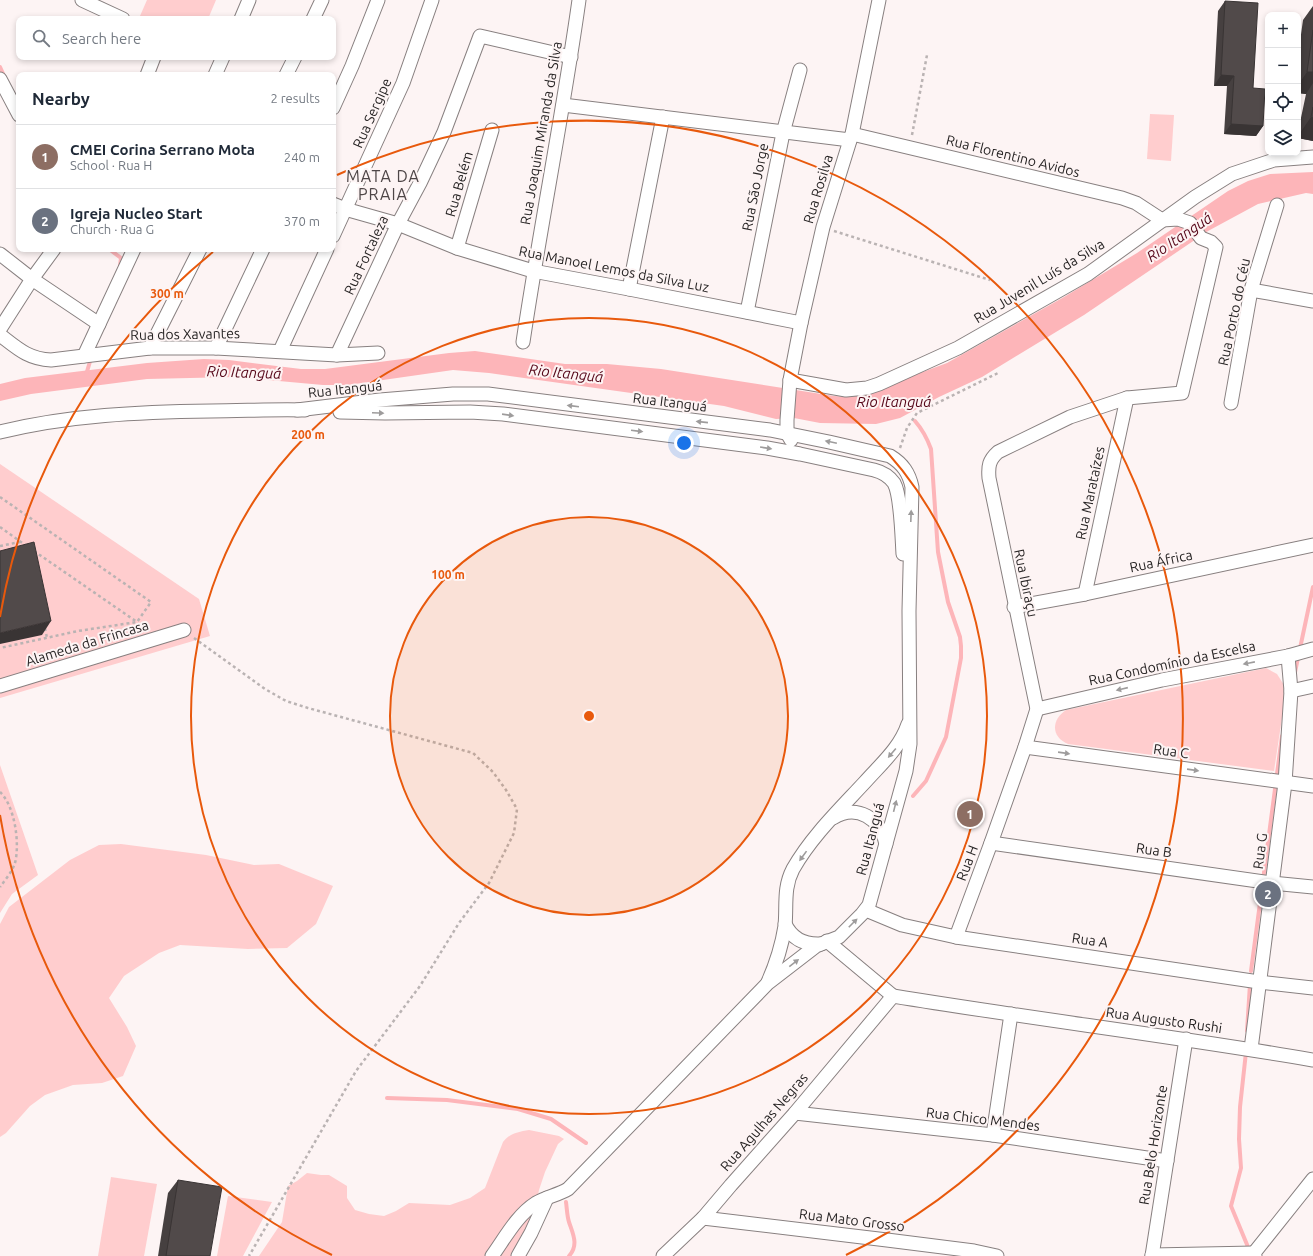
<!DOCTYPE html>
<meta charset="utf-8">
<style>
:root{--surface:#fff;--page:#f2f2f3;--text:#1f2937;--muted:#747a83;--line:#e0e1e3;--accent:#d93025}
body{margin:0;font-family:Ubuntu,sans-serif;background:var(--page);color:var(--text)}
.controls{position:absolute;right:12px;top:12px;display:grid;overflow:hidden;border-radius:8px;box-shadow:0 2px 6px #0003}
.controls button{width:36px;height:36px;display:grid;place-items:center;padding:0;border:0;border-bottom:1px solid var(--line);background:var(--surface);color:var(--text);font:20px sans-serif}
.you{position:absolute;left:684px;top:443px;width:14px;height:14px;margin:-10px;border:3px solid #fff;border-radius:50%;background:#1a73e8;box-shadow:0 0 0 6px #1a73e833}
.badge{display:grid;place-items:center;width:26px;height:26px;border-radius:50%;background:var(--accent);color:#fff;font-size:13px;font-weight:700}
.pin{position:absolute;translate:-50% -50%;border:2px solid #fff;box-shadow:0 1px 4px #0006}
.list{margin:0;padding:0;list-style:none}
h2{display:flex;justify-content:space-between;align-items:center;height:52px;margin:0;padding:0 16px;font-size:17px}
h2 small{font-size:13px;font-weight:400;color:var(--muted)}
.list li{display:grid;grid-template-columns:26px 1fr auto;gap:12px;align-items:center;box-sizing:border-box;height:64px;padding:0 16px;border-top:1px solid var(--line)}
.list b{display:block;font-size:15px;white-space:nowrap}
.list p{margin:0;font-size:13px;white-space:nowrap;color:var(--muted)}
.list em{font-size:13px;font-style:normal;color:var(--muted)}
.icon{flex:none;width:22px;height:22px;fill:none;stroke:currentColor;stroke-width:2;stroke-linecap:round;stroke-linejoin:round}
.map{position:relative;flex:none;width:1313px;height:1256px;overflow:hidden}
.search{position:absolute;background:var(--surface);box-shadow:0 2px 6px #0003;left:16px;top:16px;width:320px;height:44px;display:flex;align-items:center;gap:10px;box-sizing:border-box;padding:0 14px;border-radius:8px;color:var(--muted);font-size:15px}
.panel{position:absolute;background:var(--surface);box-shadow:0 2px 6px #0003;left:16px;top:72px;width:320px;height:180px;border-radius:8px}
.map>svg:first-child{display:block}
.green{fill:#ffcdce}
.water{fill:#fdb5b9}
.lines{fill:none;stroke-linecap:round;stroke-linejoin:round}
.stream{stroke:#fdb5b9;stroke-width:4}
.minor-casing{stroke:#888080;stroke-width:15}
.path{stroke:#bab3b3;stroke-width:2.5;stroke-dasharray:3 3;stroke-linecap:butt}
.minor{stroke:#fff;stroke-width:13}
.wall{fill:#464040}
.shaded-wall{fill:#393434}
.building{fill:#514a4a;stroke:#393434}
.oneway{fill:#9e9c9c}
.ring{fill:none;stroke:#e8590c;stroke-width:2}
.labels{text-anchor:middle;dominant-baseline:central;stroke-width:4;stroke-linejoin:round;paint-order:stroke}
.street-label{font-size:14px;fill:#272424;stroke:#fdf4f4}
.water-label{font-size:15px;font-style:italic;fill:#560719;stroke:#fdf4f4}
.quarter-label{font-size:16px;letter-spacing:1px;fill:#4e4647;stroke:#fdf4f4}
.centre{fill:#e8590c;stroke:#fdf4f4;stroke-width:2}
.ring-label{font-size:12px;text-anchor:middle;font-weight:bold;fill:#e8590c;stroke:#fdf4f4;stroke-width:4;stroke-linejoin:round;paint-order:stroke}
</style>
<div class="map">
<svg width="1313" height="1256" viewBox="0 0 1313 1256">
<rect width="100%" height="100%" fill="#fdf4f4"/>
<!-- green -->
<g class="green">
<polygon points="147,0 216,0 208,19 146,19 140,16"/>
<polygon points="1150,114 1174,115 1171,161 1147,159"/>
<polygon points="0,464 199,599 210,636 0,698"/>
<path d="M1266 668 1277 674 1284 685 1285 698 1274 771 1068 744C1051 737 1051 720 1066 710Z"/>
<polygon points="0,765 38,875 12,894 0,913"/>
<polygon points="121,844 206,855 254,865 279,864 333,886 316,924 287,948 248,949 180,945 159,953 124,976 109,998 127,1027 136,1046 123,1076 102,1083 73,1085 45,1095 30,1106 6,1133 0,1137 0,924 9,907 70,860 99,845"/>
<path d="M529 1130 559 1136 564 1139 558 1144 545 1172 539 1190 532 1224 520 1256H259L282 1222 288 1186 297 1181 307 1173 321 1175H329L347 1186V1198L355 1210 369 1214 384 1216 396 1211 409 1203 450 1205 470 1198 485 1188 503 1142C510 1133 518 1132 529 1130Z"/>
<polygon points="111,1177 157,1184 144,1256 98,1256"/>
<polygon points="228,1196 272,1202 243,1256 217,1256"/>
</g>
<!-- water -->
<polygon class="water" points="1313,172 1313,194 1306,193 1258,204 1208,231 1084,315 982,377 939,397 900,418 876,424 820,423 794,418 776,419 724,406 489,373 453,370 348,385 323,385 233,377 147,379 31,394 0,401 0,384 25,378 147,363 204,359 229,360 301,369 325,369 449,353 475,351 565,364 607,364 661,369 834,396 849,397 861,395 947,363 1064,297 1137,253 1228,191 1248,181 1270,174"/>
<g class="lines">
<!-- stream -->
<g class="stream">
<polyline points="0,67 5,78"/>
<polyline points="109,249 121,258 120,266"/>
<polyline points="86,375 91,358"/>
<polyline points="1295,672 1313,587"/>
<path d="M913 796 926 781 946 737 961 658V646L960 637 948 602 938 552 931 449C927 438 922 429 915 421"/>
<polyline points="1251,971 1282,736"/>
<polyline points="1247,1031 1250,984"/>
<polyline points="1246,1052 1240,1107 1239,1139 1241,1168 1231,1206 1248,1247"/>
<polyline points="387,1098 447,1100 518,1109 551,1119 586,1143"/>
<path d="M566 1202C567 1209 567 1216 569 1222 573 1234 579 1245 569 1256"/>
</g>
<!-- minor casing -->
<g class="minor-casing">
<g id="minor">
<polyline points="82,0 123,19"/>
<polyline points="241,19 249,0"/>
<polyline points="313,19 322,0"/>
<polyline points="147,75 154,57"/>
<polyline points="215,75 223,57"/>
<polyline points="286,75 295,57"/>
<polyline points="0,79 19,115"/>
<polyline points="563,105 850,140"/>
<polyline points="333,108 352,66 378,0"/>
<path d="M852 134 1122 198 1136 203 1162 220 1178 219 1190 223 1201 238 1211 242 1216 247 1182 393 1127 398 1070 417 998 452C989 460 988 466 989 478L1037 709 1025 747 991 843 956 937"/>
<polyline points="333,204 345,209 398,224 457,248 533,271 629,289 801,323"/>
<polyline points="333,236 403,83 432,0"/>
<polyline points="457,248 492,130"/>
<polyline points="0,254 32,279 99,324"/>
<polyline points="629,289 663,117"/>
<polyline points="1251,290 1313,301"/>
<polyline points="747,312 783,133 800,70"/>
<polyline points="0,329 32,279 54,249"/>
<path d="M0 335C17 348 28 359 51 360L150 348H216L337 355 378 353"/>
<path d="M523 342C540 228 563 114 579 0"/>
<polyline points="150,348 200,249"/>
<polyline points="216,348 263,249"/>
<polyline points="280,351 327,249"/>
<polyline points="337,355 398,224 420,183 444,132 480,36 571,57"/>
<polyline points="84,356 134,249"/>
<polyline points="790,380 846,390 867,388 879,384 958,348 1088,274 1195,197 1232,174 1274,160 1313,157"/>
<polyline points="1231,403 1251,290 1277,205"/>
<path d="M297 410 380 400 453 394H488L770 430 829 442 890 456C903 464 909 473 912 487L909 611 910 744 906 771 869 905 862 914 839 937 816 946 768 983 568 1189C558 1195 546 1197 536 1203 517 1215 505 1238 492 1256"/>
<path d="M340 412 385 413 470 412 503 414 767 448 800 454 874 470C882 472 889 476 894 483 901 495 902 538 903 554"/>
<path d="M0 432C69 415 140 412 211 411 242 411 273 409 305 410"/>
<polyline points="791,440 787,433 787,420 790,380 801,323 823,227 852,134 879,0"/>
<polyline points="1085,594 1127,398"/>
<polyline points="1014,607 1085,594 1313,545"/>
<polyline points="0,686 184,630"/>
<polyline points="1291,691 1313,686"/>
<polyline points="1037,709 1162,680 1288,656 1313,649"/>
<polyline points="1025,747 1313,786"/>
<path d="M833 818C857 803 881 819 886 844"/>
<polyline points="991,843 1272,883 1313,887"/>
<polyline points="866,910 902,925 956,937 1259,982 1313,988"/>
<path d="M785 924C792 939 805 945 821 944"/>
<polyline points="827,941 893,996"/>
<path d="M768 982C776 964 782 945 785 926 787 906 783 888 793 869 811 837 840 809 865 782 881 764 900 748 908 724"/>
<polyline points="1251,1049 1285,783 1291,691 1288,656"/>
<polyline points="795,1113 993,1135 1167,1161"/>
<polyline points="993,1135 1011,1014"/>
<polyline points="703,1218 887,1240 974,1251 997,1256"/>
<polyline points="1152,1255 1254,1253"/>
<polyline points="518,1256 531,1233 547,1198"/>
<path d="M663 1256 703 1218 731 1185 795 1113 893 996C1033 1019 1173 1036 1313 1060"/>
<polyline points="1152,1256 1186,1039"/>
<polyline points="1255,1256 1254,1253 1313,1179"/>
</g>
</g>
<!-- path -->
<g class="path">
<polyline points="912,135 927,55"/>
<polyline points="834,231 990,280"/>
<polyline points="900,448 907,428 917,413 998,373"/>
<polyline points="0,497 151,602 137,622 78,631 0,648"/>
<polyline points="0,527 28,547"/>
<polyline points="0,546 20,542"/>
<polyline points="34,551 137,622"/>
<polyline points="45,628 47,638"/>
<polyline points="194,638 265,689 286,701 308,708 473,753 493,772 506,790 517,809 514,833 489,883 459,923 420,986 356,1071 249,1256"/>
<path d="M0 792C15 806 20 844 15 863 12 872 5 880 0 887"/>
</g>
<!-- minor -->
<use href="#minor" class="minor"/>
</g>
<!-- wall -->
<g class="wall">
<polygon points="1225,1 1253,88 1263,126 1256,136 1224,134 1227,86 1214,86 1218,11"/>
<polygon points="1313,6 1313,141 1298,138 1298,132 1306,94 1298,93 1298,56 1303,20"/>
<polygon points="178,1180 210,1256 158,1256 168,1193"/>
</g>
<!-- shaded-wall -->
<g class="shaded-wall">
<polygon points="1307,72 1313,72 1313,83 1306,94 1298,93 1298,85"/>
<polygon points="1221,75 1234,76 1227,86 1214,86"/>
<polygon points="1311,117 1313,118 1313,141 1298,138 1298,136"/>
<polygon points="1231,124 1263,126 1256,136 1224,134"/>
<polygon points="51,621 42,635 0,644 0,633"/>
</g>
<!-- building -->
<g class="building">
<polygon points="1225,1 1258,3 1253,88 1265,89 1263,126 1231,124 1234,76 1221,75"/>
<polygon points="1313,30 1313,72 1307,72"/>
<polygon points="1313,107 1313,118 1311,117"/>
<polygon points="34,542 51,621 0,633 0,551"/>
<polygon points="178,1180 222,1187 210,1256 166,1256"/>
</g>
<!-- one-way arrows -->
<defs><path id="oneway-solid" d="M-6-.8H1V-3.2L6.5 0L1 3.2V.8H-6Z"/></defs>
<g class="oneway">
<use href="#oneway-solid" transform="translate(573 406) rotate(-173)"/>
<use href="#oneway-solid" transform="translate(378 413) rotate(2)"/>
<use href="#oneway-solid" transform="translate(508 415) rotate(8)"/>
<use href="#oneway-solid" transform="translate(702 422) rotate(-174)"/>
<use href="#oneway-solid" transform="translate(637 431) rotate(7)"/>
<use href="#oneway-solid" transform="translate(831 442) rotate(-168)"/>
<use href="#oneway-solid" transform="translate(766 448) rotate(9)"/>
<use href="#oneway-solid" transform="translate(911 516) rotate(-88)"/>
<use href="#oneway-solid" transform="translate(1249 663) rotate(169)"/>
<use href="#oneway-solid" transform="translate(1122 689) rotate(167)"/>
<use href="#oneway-solid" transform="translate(892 753) rotate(130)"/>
<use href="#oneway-solid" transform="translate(1064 753) rotate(8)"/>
<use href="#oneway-solid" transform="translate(1193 770) rotate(8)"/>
<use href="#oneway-solid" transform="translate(895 806) rotate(-76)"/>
<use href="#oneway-solid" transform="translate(803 856) rotate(126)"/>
<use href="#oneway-solid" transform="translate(853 923) rotate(-45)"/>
<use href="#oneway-solid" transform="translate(794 963) rotate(-38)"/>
</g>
<!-- distance rings -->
<circle cx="589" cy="716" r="199" fill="#e8590c" fill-opacity=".12"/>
<g class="ring">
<circle cx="589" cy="716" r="199"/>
<circle cx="589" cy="716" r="398"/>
<path d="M332 1255A597 597 0 0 1 0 815M0 617A597 597 0 0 1 213 252M337 175A597 597 0 0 1 846 1255"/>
</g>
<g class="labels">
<!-- street labels -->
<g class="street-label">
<text transform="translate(372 113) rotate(-66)">Rua Sergipe</text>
<text transform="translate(541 133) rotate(-80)">Rua Joaquim Miranda da Silva</text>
<text transform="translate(1013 156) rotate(14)">Rua Florentino Avidos</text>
<text transform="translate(459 184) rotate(-74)">Rua Belém</text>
<text transform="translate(755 187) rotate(-79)">Rua São Jorge</text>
<text transform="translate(818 189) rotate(-73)">Rua Rosilva</text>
<text transform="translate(366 255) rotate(-65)">Rua Fortaleza</text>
<text transform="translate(614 269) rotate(11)">Rua Manoel Lemos da Silva Luz</text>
<text transform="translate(1039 281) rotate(-31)">Rua Juvenil Luís da Silva</text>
<text transform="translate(1234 312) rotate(-78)">Rua Porto do Céu</text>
<text transform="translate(185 334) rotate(-1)">Rua dos Xavantes</text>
<text transform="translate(345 389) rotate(-6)">Rua Itanguá</text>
<text transform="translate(670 402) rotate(7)">Rua Itanguá</text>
<text transform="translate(1090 493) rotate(-78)">Rua Marataízes</text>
<text transform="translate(1161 561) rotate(-12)">Rua África</text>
<text transform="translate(1026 583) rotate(78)">Rua Ibiraçu</text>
<text transform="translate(87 643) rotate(-17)">Alameda da Frincasa</text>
<text transform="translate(1172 663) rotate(-12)">Rua Condomínio da Escelsa</text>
<text transform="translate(1171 751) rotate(8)">Rua C</text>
<text transform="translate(870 839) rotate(-75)">Rua Itanguá</text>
<text transform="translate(1154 850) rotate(8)">Rua B</text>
<text transform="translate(1260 851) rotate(-83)">Rua G</text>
<text transform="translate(967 863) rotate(-69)">Rua H</text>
<text transform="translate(1090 940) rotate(8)">Rua A</text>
<text transform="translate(1164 1020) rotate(8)">Rua Augusto Rushi</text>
<text transform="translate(983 1119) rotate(7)">Rua Chico Mendes</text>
<text transform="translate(764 1122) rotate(-49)">Rua Agulhas Negras</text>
<text transform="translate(1153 1145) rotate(-81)">Rua Belo Horizonte</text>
<text transform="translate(852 1220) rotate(7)">Rua Mato Grosso</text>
</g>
<!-- water labels -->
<g class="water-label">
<text transform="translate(1179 237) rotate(-34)">Rio Itanguá</text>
<text transform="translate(244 372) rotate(2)">Rio Itanguá</text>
<text transform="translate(566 373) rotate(6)">Rio Itanguá</text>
<text x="894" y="401">Rio Itanguá</text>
</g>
<!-- quarter labels -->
<g class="quarter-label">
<text x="383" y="176">MATA DA<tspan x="383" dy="18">PRAIA</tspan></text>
</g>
</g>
<circle cx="589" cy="716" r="6" class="centre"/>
<g class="ring-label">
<text x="167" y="298">300 m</text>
<text x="308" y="439">200 m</text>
<text x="448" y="579">100 m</text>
</g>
</svg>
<div class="controls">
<button>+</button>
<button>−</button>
<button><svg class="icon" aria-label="locate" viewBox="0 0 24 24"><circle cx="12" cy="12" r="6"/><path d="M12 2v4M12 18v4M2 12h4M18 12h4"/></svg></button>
<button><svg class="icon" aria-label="layers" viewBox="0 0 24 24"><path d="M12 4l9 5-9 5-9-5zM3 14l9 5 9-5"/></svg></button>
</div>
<div class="you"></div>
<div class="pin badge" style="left:970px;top:814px;background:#8d6e63">1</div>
<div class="pin badge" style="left:1268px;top:894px;background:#6b7280">2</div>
<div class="search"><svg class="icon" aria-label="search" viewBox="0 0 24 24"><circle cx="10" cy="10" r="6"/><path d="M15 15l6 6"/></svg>Search here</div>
<section class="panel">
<h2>Nearby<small>2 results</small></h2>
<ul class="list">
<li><span class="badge" style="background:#8d6e63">1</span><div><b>CMEI Corina Serrano Mota</b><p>School · Rua H</p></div><em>240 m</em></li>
<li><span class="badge" style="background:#6b7280">2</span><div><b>Igreja Nucleo Start</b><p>Church · Rua G</p></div><em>370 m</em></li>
</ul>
</section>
</div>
